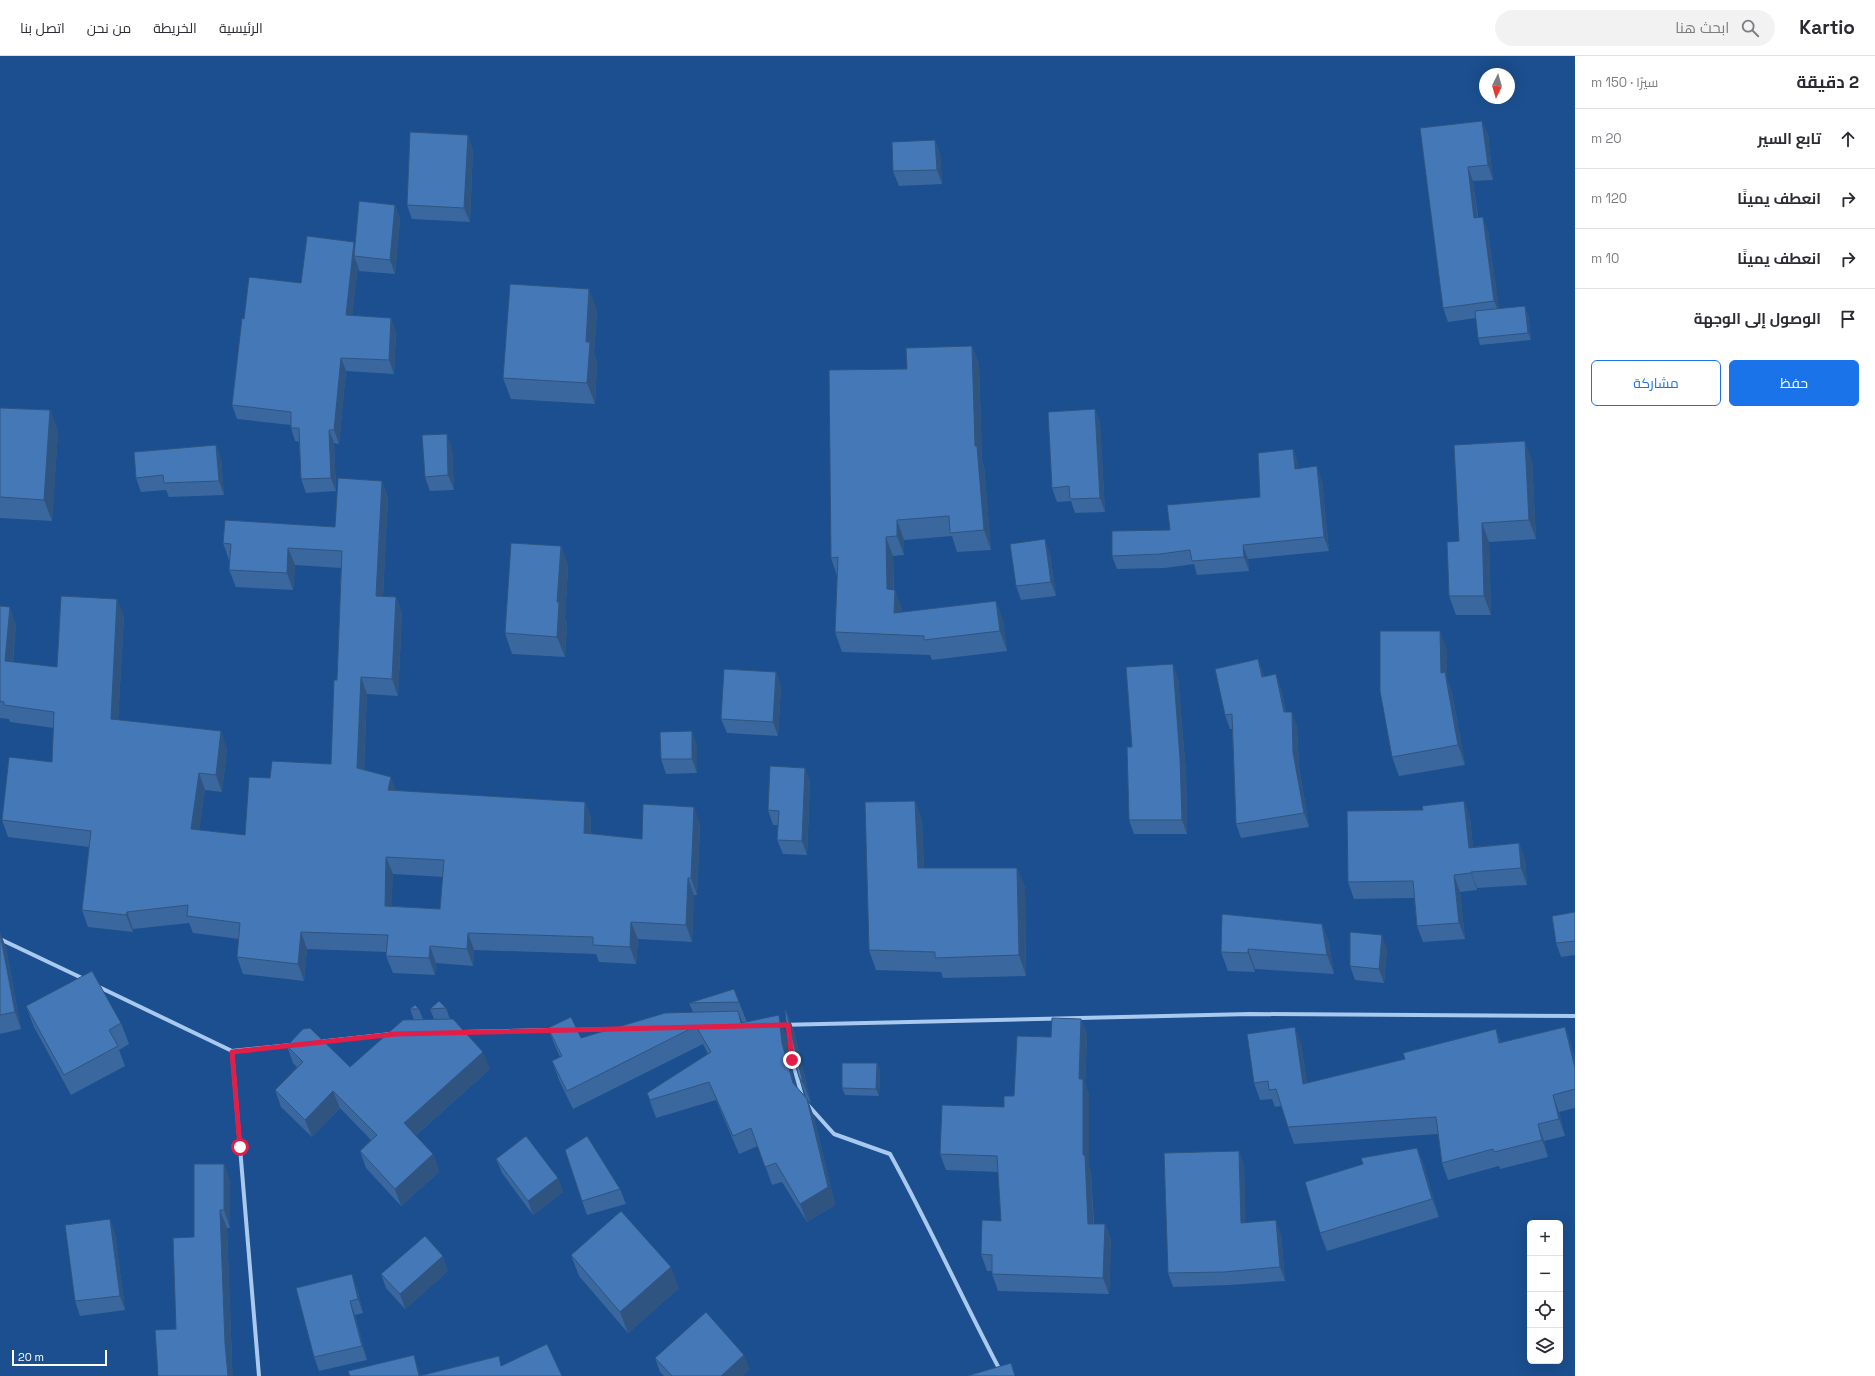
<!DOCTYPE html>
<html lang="ar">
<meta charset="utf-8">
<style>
:root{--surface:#fff;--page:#f2f2f3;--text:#2b2b33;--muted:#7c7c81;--line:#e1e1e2;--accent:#1a73e8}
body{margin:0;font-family:"Space Grotesk",Cairo,sans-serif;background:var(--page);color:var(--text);direction:rtl}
.controls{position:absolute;right:12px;bottom:12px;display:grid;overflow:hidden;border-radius:6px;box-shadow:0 4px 16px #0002}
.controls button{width:36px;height:36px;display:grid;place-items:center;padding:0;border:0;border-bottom:1px solid var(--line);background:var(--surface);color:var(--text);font:20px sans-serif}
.compass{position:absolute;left:1479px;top:12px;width:36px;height:36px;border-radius:50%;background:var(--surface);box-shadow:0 4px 16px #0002;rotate:185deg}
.scale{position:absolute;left:12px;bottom:10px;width:95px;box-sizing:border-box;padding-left:4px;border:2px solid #fff;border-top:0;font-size:11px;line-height:14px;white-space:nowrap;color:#fff;-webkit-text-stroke:3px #1b4f8f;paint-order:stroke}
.stop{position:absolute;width:12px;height:12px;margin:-9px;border:3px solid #e11d48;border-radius:50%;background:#fff}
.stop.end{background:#e11d48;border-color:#fff;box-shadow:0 1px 4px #0008}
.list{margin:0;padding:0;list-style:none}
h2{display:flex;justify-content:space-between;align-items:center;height:52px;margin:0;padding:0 16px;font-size:17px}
h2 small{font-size:13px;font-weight:400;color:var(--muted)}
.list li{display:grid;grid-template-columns:26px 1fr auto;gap:12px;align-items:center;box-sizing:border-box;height:60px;padding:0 16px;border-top:1px solid var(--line)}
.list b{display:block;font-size:15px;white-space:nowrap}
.list em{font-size:13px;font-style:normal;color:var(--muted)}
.actions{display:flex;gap:8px;padding:12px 16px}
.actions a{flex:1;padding:9px 0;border:1px solid var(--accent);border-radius:6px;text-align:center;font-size:14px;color:var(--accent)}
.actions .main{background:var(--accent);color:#fff}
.icon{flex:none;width:22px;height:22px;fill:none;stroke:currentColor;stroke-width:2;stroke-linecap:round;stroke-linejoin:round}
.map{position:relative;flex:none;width:1575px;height:1320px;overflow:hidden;direction:ltr}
header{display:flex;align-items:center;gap:24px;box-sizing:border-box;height:56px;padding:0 20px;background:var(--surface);border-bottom:1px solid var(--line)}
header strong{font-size:19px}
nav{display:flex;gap:22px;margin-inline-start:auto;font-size:14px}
.search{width:280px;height:36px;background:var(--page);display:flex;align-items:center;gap:10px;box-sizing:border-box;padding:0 14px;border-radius:22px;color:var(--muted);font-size:15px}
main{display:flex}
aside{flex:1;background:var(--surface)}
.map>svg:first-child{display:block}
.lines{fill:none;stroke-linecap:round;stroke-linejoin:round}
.street{stroke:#a9c9ee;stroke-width:4}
.wall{fill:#3a679d;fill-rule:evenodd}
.shaded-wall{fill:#305480}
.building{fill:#4478b7;stroke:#305480;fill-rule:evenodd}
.route{stroke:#e11d48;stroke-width:5}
</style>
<header>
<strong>Kartio</strong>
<div class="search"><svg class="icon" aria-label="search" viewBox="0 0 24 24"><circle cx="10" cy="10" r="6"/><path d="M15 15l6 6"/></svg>ابحث هنا</div>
<nav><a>الرئيسية</a><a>الخريطة</a><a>من نحن</a><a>اتصل بنا</a></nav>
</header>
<main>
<aside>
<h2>2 دقيقة<small>سيرًا · 150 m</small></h2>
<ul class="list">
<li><svg class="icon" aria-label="ahead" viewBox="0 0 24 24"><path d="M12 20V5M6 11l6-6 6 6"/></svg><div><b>تابع السير</b></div><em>20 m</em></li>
<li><svg class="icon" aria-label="right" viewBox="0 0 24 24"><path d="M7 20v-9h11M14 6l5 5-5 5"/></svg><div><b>انعطف يمينًا</b></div><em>120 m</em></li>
<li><svg class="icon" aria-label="right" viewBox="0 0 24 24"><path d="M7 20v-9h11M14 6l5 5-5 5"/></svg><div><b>انعطف يمينًا</b></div><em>10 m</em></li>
<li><svg class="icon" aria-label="arrive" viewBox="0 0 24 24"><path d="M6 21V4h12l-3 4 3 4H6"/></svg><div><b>الوصول إلى الوجهة</b></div></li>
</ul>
<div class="actions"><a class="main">حفظ</a><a>مشاركة</a></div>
</aside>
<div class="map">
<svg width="1575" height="1320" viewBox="0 0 1575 1320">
<rect width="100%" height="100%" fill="#1b4f8f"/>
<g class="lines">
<!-- street -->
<g class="street">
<polyline points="0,883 84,923"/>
<polyline points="99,931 232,995 259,1320"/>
<polyline points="778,969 1250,958 1575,960"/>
<polyline points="572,974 617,973"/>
<polyline points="462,976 553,974"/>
<polyline points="318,986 391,978"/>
<polyline points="791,990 792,1004 802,1040"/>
<polyline points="232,995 291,989"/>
<path d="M808 1049 834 1078 890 1098C930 1170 964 1247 1003 1320"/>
</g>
</g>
<!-- wall -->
<g class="wall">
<polygon points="1482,65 1488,79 1493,124 1473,125 1478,161 1488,175 1499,253 1528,257 1531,284 1480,289 1478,282 1476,262 1448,266 1443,252 1420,72"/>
<polygon points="935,84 940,98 942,128 899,130 893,115"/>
<polygon points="473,93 470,166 412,163 407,149"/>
<polygon points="395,149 400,163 395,218 359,215 358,210 352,259 396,275 394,318 346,315 339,388 334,387 336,435 306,437 301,423 299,386 295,385 291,372 291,369 237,363 232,349 244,263 301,227 355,190"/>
<polygon points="597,254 594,297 597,307 595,348 511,343 503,322"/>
<polygon points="972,290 979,309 982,404 984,410 991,494 957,496 952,480 904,484 904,499 893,500 894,534 902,553 902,556 996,545 1003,565 1007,595 932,604 930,599 842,596 835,576 837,520 831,502 907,313"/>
<polygon points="0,352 50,354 58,375 52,465 0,462"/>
<polygon points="1095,353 1100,367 1105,456 1075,457 1071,445 1057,446 1052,432"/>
<polygon points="216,389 221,403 224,439 169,441 166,434 141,436 136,422"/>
<polygon points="452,392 454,434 430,435 425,421"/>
<polygon points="1293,393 1298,407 1298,412 1322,424 1329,495 1248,503 1249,515 1197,519 1194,508 1165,512 1117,513 1112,500 1170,474 1260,441"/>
<polygon points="1532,404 1536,483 1489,486 1491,559 1456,559 1449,540 1459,485"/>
<path d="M382 425 388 442 383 540 396 541 402 558 398 640 367 638 364 714 396 735 585 746 591 762V778L642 783 700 768 697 839H694L692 886 638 883 636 908 599 906 596 898 474 894 473 910 436 907 435 919 393 917 386 900 387 896 307 893 304 925 243 918 237 901 239 883 193 877 189 867 133 873V876L88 871 82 854 89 791 8 781 2 764 52 706 54 672 10 666 9 663 0 662V550L16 568 13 606 57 611 124 560 118 664 227 692 222 736 205 734 199 774 245 779 270 722 331 708 337 624 341 512 295 509 293 534 236 531 229 514 230 504H229L223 487 335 471ZM393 818 443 821 440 853 391 850Z"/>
<polygon points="561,490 568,511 565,562 567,567 565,601 512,598 505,577"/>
<polygon points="1050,497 1056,540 1021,544 1016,530"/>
<polygon points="1447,594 1447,623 1452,636 1465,709 1399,720 1392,701"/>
<polygon points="1258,603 1264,620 1281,632 1286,656 1297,670 1299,710 1309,771 1241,782 1236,768 1232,673 1230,673 1225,659"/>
<polygon points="776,616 781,630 778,680 727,677 721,663"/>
<polygon points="1178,622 1186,716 1187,778 1134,778 1129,764 1132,691"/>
<polygon points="697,690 697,717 666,718 661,703"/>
<polygon points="805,712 810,726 807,799 783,798 777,784 778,769 773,769 768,754"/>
<polygon points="915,745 922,765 924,812 1017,812 1025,832 1026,920 943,922 941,916 876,914 869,894"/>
<polygon points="1464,745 1470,762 1473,791 1519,787 1525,804 1527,829 1477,832 1477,834 1460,836 1465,883 1423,886 1417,870 1414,842 1354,843 1348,826 1423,754"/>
<polygon points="1575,856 1575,899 1561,901 1556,887"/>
<polygon points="1322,868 1329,887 1334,918 1255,913 1255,916 1228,915 1221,896"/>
<polygon points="0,876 6,892 21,973 0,978"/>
<polygon points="1387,893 1384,927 1355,924 1350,910"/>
<polygon points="739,946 747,966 785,977 789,1005 795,1029 806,1041 799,1021 786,954 794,975 811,1047 808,1044 814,1061 835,1149 807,1166 782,1126 772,1129 758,1090 739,1098 716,1044 656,1062 647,1037 708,998 703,988 573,1053 559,1024 552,1005 560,1001 555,990 548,972 581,982 693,956 689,947"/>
<polygon points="26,950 121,967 129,988 119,994 125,1010 71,1039 34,971"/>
<polygon points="446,952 450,963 490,1013 415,1080 433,1098 439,1116 401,1150 366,1112 360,1095 371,1084 340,1052 312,1081 281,1051 275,1034 297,1011 293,1007 287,990 350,1011 414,964 410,953 419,953 423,963 434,963 430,953"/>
<polygon points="1081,963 1087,979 1085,1028 1089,1039 1089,1111 1091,1116 1094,1168 1105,1168 1111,1184 1109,1238 998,1235 992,1218 992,1215 987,1215 981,1198 1001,1165 998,1116 946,1114 940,1098 1004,1051 1014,1040 1051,981"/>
<polygon points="1565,971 1571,988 1575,1004 1575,1052 1559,1056 1565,1080 1544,1085 1548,1101 1500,1113 1499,1110 1448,1124 1442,1107 1438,1078 1294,1088 1288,1071 1281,1050 1275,1051 1272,1043 1260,1044 1254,1027 1301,988 1307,1027 1405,1003 1496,973 1501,986"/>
<polygon points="877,1007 880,1015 879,1040 845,1039 842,1032"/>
<polygon points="1417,1092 1424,1110 1439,1161 1327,1195 1320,1177"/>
<polygon points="496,1103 558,1122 563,1136 533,1159 502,1117"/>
<polygon points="224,1108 230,1126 230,1172 227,1172 232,1304 176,1273 194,1181"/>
<polygon points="1244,1108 1245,1167 1281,1178 1285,1225 1229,1229 1173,1231 1168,1217"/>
<polygon points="620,1133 626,1148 587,1159 582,1145"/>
<polygon points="110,1163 115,1178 125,1254 80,1260 75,1245"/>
<polygon points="571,1199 679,1232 628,1277 579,1220"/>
<polygon points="448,1215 405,1253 386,1232 381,1218"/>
<polygon points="357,1232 363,1257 355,1259 367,1304 319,1315 314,1301"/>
<polygon points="655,1302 750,1313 742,1320 664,1320 660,1316"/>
</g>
<!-- shaded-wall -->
<g class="shaded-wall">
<polygon points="1482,65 1488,79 1493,124 1488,109"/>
<polygon points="468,79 473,93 470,166 464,152"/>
<polygon points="935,84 940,98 942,128 937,114"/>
<polygon points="1468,111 1473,125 1479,176 1474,162"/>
<polygon points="395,149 400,163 395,218 390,204"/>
<polygon points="1483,161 1488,175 1500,259 1494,245"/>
<polygon points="354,186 359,200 354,200 358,210 351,273 346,259"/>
<polygon points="589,233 597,254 594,297 597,307 595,348 587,327 586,286"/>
<polygon points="1525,250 1528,257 1531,284 1528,277"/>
<polygon points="391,262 396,275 394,318 389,304"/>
<polygon points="972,290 979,309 982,404 984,410 991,494 984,474 975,390"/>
<polygon points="341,302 346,315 339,388 334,374"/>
<polygon points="1095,353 1100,367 1105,456 1100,442"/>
<polygon points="50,354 58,375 52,465 44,444"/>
<polygon points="329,374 334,387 336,435 331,422"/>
<polygon points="447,378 452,392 454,434 448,419"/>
<polygon points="1525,385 1532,404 1536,483 1529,464"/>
<polygon points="216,389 221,403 224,439 219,425"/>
<polygon points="1293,393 1298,407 1300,426 1295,413"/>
<polygon points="1317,410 1322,424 1329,495 1324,481"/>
<polygon points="382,425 388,442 382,557 376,540"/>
<polygon points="897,464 904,484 904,499 897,480"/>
<polygon points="1482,467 1489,486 1491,559 1484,540"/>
<polygon points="886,481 893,500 894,550 895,534 902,553 901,577 894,557 887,533"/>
<polygon points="1045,483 1050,497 1056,540 1051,526"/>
<polygon points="1243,489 1248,503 1249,515 1244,501"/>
<polygon points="561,490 568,511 565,562 567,567 565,601 557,581 557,546"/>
<polygon points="288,492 295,509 293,534 287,517"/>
<polygon points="396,541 402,558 398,640 392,623"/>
<polygon points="117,543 124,560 117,680 111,663"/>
<polygon points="996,545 1003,565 1007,595 1000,575"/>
<polygon points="10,551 16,568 11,622 5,605"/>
<polygon points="1440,575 1447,594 1447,623 1452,636 1465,709 1458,689 1441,617"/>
<polygon points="1258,603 1264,618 1267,635 1262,621"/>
<polygon points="1173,608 1178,622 1186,716 1187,778 1182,764"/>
<polygon points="776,616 781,630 778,680 773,666"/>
<polygon points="1276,618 1281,632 1289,670 1284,656"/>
<polygon points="361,621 367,638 363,729 357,712"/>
<polygon points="1292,656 1297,670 1299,710 1309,771 1304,757 1293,696"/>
<polygon points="221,675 227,692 222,736 216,719"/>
<polygon points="692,675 697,690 697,717 692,703"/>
<polygon points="805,712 810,726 807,799 802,785"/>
<polygon points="199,717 205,734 197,790 191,773"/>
<polygon points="391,721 397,738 388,734"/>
<polygon points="915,745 922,765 925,833 918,812"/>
<polygon points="1464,745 1470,762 1475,808 1469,792"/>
<polygon points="585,746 591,762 590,794 584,777"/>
<polygon points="694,751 700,768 697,839 691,822"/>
<polygon points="1519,787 1525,804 1527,829 1521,812"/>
<polygon points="386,801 393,818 391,867 385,850"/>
<polygon points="1017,812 1025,832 1026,920 1019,899"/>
<polygon points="1471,816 1477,832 1477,834 1471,817"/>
<polygon points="1454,819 1460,836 1465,883 1459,867"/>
<polygon points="688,822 694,839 692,886 686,869"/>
<polygon points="127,856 133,873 133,876 126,859"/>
<polygon points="631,866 638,883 636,908 630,891"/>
<polygon points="1322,868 1329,887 1334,918 1327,899"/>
<polygon points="0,876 6,892 21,973 15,956"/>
<polygon points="301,876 307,893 304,925 298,908"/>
<polygon points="468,877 474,894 473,910 467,893"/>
<polygon points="1382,879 1387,893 1384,927 1379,913"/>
<polygon points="430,890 436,907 435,919 429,902"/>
<polygon points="1248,893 1255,913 1255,916 1248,897"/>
<polygon points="786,954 794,975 811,1047 803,1027"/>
<polygon points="738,955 745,973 741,967"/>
<polygon points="779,959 785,977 789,1005 800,1045 793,1027 782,987"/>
<polygon points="1081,963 1087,979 1085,1028 1089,1039 1089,1111 1091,1116 1094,1184 1088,1168 1083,1099 1079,1023"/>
<polygon points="1295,971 1301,988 1310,1045 1303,1028"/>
<polygon points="1565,971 1571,988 1575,1004 1575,1012"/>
<polygon points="1496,973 1502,990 1499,987"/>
<polygon points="483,996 490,1013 410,1084 404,1067"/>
<polygon points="877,1007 880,1015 879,1040 876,1033"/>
<polygon points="333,1035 340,1052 312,1081 305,1064"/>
<polygon points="1553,1039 1559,1056 1565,1080 1559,1063"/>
<polygon points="807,1043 814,1061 835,1149 807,1166 800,1148"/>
<polygon points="1538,1068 1544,1085 1548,1101 1542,1084"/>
<polygon points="1417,1092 1424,1110 1439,1161 1432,1143"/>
<polygon points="1239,1095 1244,1108 1246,1180 1241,1167"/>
<polygon points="433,1098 439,1116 401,1150 395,1133"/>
<polygon points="224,1108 230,1126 230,1172 224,1154"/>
<polygon points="558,1122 563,1136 533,1159 528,1145"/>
<polygon points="220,1154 227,1172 232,1304 233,1320 228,1320 225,1287"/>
<polygon points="110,1163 115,1178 125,1254 120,1240"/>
<polygon points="1276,1164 1281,1178 1285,1225 1280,1211"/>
<polygon points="1105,1168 1111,1184 1109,1238 1103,1222"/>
<polygon points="443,1200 448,1215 405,1253 400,1238"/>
<polygon points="671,1211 679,1232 628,1277 620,1256"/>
<polygon points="352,1218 357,1232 363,1257 358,1243"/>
<polygon points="350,1245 355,1259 367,1304 362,1290"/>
<polygon points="414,1299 421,1320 419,1320"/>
<polygon points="744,1299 750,1313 742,1320 721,1320"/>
</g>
<!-- building -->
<g class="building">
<polygon points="1482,65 1488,109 1468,111 1474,162 1483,161 1494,245 1443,252 1420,72"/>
<polygon points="410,76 468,79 464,152 407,149"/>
<polygon points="935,84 937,114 893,115 892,86"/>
<polygon points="359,145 395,149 390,204 354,200"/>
<polygon points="307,180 354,186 346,259 391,262 389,304 341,302 334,374 329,374 331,422 301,423 299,372 291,372 291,356 232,349 242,262 244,263 249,221 301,227"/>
<polygon points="510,228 589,233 586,286 590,286 587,327 503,322"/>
<polygon points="1525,250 1528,277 1478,282 1475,255"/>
<polygon points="972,290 975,390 977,390 984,474 950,477 949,460 897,464 897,480 886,481 887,533 895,534 894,557 996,545 1000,575 924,584 924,580 835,576 838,501 831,502 829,314 907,313 906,292"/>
<polygon points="0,352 50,354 44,444 0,441"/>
<polygon points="1095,353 1100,442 1070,443 1069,430 1052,432 1048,356"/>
<polygon points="447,378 448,419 425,421 422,379"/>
<polygon points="1525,385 1529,464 1482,467 1484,540 1449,540 1447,486 1459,485 1454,389"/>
<polygon points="216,389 219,425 164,427 163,419 136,422 134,396"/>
<polygon points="1293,393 1295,413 1317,410 1324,481 1243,489 1244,501 1192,505 1190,494 1160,498 1112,500 1112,475 1170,474 1167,449 1260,441 1258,397"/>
<path d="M338 422 382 425 376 540 396 541 392 623 361 621 357 712 391 721 388 734 585 746 584 777 642 783 643 748 694 751 691 822H688L686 869 631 866 630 891 593 889V881L468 877 467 893 430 890 429 902 386 900 388 879 301 876 298 908 237 901 240 867 187 860 188 849 127 856 126 859 82 854 91 775 2 764 9 701 52 706 54 656 4 649V646L0 645V550L10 551 5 605 57 611 61 540 117 543 111 663 221 675 216 719 199 717 191 773 245 779 249 721 270 722 272 705 331 708 334 624H337L342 495 288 492 287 517 229 514 231 488 223 487 225 464 335 471ZM386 801 444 804 440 853 385 850Z"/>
<polygon points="1045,483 1051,526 1016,530 1010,488"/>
<polygon points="511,487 561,490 557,546 559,546 557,581 505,577"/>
<polygon points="1380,575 1440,575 1441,617 1445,616 1458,689 1392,701 1380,635"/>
<polygon points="1258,603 1262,621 1276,618 1284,656 1292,656 1293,696 1304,757 1236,768 1232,658 1225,659 1215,613"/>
<polygon points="1173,608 1180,702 1182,764 1129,764 1127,691 1132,691 1126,611"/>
<polygon points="724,613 776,616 773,666 721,663"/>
<polygon points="692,675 692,703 661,703 660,676"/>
<polygon points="770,710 805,712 802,785 777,784 779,755 768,754"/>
<polygon points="915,745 918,812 1017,812 1019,899 935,902 935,896 869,894 865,746"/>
<polygon points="1464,745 1469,792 1519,787 1521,812 1471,816 1471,817 1454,819 1459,867 1417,870 1413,825 1348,826 1347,755 1423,754 1422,750"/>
<polygon points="1575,856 1575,885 1556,887 1552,860"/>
<polygon points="1222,858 1322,868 1327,899 1248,893 1248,897 1221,896"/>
<polygon points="1350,876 1382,879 1379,913 1350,910"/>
<polygon points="0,877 15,956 0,959"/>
<polygon points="92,915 121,967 109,974 118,990 64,1019 26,950"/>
<polygon points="734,933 739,946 689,947"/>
<polygon points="439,945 446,952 430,953"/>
<polygon points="415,949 419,953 410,953"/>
<polygon points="786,954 803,1027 799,1021 788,983 785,955"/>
<polygon points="738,955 741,967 779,959 782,987 793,1027 807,1043 828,1131 800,1148 776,1107 765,1111 751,1072 733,1080 709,1026 650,1044 647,1037 711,996 696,970 567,1035 552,1005 562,1000 548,972 571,961 581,982 665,957"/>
<polygon points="1052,962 1081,963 1079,1023 1083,1023 1083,1099 1085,1099 1088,1168 1105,1168 1103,1222 992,1218 992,1199 981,1198 982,1164 1001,1165 997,1100 940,1098 942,1049 1004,1051 1004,1040 1014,1040 1017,980 1051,981"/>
<polygon points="453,963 483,996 404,1067 433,1098 395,1133 360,1095 377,1079 333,1035 305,1064 275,1034 303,1006 287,990 303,973 310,972 350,1011 403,964"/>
<polygon points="1295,971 1303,1028 1405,1003 1403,997 1496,973 1499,987 1565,971 1575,1012 1575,1033 1553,1039 1559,1063 1538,1068 1542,1084 1494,1096 1493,1093 1442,1107 1436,1061 1288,1071 1276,1033 1269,1034 1268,1025 1254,1027 1247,978"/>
<polygon points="842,1007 877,1007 876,1033 842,1032"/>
<polygon points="526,1080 558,1122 528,1145 496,1103"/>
<polygon points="587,1080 620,1133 582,1145 565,1094"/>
<polygon points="1417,1092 1432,1143 1320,1177 1305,1126 1363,1108 1361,1102"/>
<polygon points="1239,1095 1241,1167 1276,1164 1280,1211 1224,1216 1168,1217 1164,1097"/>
<polygon points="194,1108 224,1108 224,1154 220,1154 225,1287 228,1320 158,1320 155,1274 176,1273 173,1182 194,1181"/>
<polygon points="621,1155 671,1211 620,1256 571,1199"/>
<polygon points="110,1163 120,1240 75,1245 65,1169"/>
<polygon points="425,1180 443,1200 400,1238 381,1218"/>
<polygon points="352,1218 358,1243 350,1245 362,1290 314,1301 296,1232"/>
<polygon points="706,1256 744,1299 721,1320 672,1320 655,1302"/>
<polygon points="547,1288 562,1320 350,1320 348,1315 414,1299 419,1320 499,1300 501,1310"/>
<polygon points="1011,1307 1015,1320 967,1320"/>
</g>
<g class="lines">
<!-- route -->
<polyline class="route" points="240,1091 232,996 396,978 788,969 792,1004"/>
</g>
</svg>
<div class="controls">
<button>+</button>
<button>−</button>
<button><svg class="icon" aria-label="locate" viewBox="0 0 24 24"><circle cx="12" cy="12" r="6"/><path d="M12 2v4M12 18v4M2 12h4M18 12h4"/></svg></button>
<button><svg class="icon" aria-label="layers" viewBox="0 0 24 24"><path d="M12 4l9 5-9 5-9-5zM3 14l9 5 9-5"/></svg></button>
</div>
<svg class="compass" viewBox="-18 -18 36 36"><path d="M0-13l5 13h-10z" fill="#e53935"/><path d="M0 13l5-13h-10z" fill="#7c7c81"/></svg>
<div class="scale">20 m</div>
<div class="stop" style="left:240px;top:1091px"></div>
<div class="stop end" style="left:792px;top:1004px"></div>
</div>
</main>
